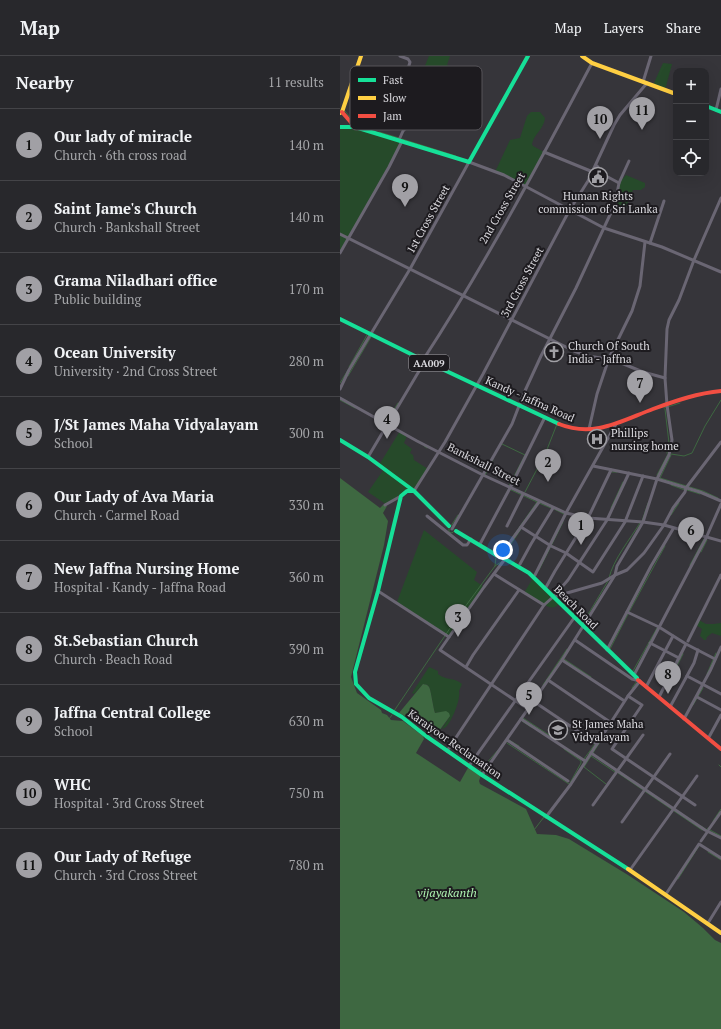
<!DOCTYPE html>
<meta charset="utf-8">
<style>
:root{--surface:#28282c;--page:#303034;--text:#f1f3f6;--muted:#a5a6a9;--line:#444448;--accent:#a1a0a5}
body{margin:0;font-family:"PT Serif",serif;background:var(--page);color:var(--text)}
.controls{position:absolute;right:12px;top:12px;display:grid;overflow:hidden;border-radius:8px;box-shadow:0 4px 16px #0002}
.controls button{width:36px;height:36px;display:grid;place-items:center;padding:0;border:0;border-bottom:1px solid var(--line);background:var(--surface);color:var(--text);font:20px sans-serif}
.you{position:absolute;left:163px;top:494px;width:14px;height:14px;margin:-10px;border:3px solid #fff;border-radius:50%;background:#1a73e8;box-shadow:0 0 0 6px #1a73e833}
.badge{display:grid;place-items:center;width:26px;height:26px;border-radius:50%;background:var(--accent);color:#111;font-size:13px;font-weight:700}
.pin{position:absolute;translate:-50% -33px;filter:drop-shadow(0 1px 2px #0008)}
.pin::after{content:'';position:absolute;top:21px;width:14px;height:12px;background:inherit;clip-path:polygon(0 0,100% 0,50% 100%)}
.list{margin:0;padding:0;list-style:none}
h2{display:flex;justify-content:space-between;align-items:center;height:52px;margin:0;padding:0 16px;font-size:17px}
h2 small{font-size:13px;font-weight:400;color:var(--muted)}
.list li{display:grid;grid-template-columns:26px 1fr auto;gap:12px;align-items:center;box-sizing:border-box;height:72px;padding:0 16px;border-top:1px solid var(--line)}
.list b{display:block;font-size:15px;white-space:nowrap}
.list p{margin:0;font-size:13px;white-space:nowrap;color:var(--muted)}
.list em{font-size:13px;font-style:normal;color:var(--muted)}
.icon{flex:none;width:22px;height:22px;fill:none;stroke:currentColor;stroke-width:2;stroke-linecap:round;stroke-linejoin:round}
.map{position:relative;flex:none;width:381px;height:973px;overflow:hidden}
header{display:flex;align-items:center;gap:24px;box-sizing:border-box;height:56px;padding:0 20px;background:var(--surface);border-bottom:1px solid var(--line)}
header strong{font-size:19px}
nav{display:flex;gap:22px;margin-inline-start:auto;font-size:14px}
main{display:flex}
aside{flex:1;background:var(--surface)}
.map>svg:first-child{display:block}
.green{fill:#264a2a}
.water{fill:#3e6841}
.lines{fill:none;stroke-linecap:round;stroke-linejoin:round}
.stream{stroke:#3e6841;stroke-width:1}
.street{stroke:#6a6673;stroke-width:3}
.fast{stroke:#16e098;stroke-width:4}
.slow{stroke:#ffcf43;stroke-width:4}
.jam{stroke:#f24e42;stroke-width:4}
.labels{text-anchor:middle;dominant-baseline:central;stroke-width:4;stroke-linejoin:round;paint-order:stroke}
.shield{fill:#1d1b1f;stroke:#a2a1a5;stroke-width:1}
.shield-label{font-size:10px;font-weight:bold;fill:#dbdadf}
.poi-label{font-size:11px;fill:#dbdadf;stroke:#1d1b1f;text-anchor:start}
.street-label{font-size:11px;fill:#dbdadf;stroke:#1d1b1f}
.water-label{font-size:12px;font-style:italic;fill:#aff5b2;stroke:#1d1b1f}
.key{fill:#1d1b1f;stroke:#565459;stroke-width:1}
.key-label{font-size:11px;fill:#dbdadf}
</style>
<header>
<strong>Map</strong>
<nav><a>Map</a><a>Layers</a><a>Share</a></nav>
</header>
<main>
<aside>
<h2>Nearby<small>11 results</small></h2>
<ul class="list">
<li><span class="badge">1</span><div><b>Our lady of miracle</b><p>Church · 6th cross road</p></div><em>140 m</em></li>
<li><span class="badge">2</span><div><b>Saint Jame's Church</b><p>Church · Bankshall Street</p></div><em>140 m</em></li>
<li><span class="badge">3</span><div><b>Grama Niladhari office</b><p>Public building</p></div><em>170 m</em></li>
<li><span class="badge">4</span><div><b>Ocean University</b><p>University · 2nd Cross Street</p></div><em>280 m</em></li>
<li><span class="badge">5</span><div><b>J/St James Maha Vidyalayam</b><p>School</p></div><em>300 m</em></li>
<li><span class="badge">6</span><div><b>Our Lady of Ava Maria</b><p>Church · Carmel Road</p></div><em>330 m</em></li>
<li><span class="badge">7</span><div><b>New Jaffna Nursing Home</b><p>Hospital · Kandy - Jaffna Road</p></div><em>360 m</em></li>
<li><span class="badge">8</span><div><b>St.Sebastian Church</b><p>Church · Beach Road</p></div><em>390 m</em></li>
<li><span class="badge">9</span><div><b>Jaffna Central College</b><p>School</p></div><em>630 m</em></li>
<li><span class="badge">10</span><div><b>WHC</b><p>Hospital · 3rd Cross Street</p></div><em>750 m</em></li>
<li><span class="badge">11</span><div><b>Our Lady of Refuge</b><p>Church · 3rd Cross Street</p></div><em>780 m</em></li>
</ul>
</aside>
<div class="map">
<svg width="381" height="973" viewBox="0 0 381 973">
<rect width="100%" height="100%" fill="#36353a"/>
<!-- green -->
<g class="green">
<polygon points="89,0 110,0 107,9 139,22 124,55 74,36"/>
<polygon points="323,7 332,8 325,34 313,29"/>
<path d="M191 56H200L205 62C204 73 194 78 192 88L193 90 204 96 185 130 155 116 170 84 180 82 187 60Z"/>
<polygon points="0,71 15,71 62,85 0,197"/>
<polygon points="286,119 305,127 305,131 301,134 293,134 286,151 275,148 279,127"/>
<polygon points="60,375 67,380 64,387 72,393 70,397 73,399 74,404 88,413 74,435 67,435 47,449 28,436 44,413 39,409"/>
<polygon points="84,474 137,516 134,524 144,531 109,581 57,546"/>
<path d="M193 522 220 547C219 548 216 551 215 551 208 554 190 540 184 537Z"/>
<path d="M359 564 366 568C371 568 376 568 381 567V580L372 577 367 581 366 584H364L360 580 362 573 356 569Z"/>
<path d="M89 611 98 615V618C107 625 114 621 122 628L119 635C121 643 112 665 106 671 106 671 102 673 101 674L110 660 101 656 95 657C93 652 91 634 89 631 88 628 86 629 83 628L74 638 72 637Z"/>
</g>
<!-- water -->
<g class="water">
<polygon points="0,422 40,452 44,448 47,450 43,457 48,465 44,489 11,621 17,637 41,654 42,657 47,659 51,664 63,665 83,680 84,683 76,697 120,726 129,710 141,719 139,725 140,728 186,753 197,778 216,779 229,783 288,819 344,856 363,872 375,884 381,887 381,973 0,973"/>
<path d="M83 628C86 629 87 628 89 631 91 634 93 652 95 657L106 655 109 657 110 660 99 675 85 668 70 656 65 660 59 657Z"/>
</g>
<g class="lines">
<!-- stream -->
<g class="stream">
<polyline points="180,11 186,0"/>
<polyline points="5,55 18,71"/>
<polyline points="39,76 59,82"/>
<polyline points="62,83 116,100"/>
<polyline points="78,298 89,304"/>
<polyline points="9,311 27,279"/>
<polyline points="8,320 31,281"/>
<polyline points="0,327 8,314"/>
<polyline points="0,344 15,352"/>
<polyline points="324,352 340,347"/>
<polyline points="325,353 329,387 327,397"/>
<polyline points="46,366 58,347"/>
<polyline points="162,388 185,399 169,430"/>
<polyline points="84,390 87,392"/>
<polyline points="331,398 344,400 352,397 365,370 381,344"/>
<polyline points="331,399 320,422 363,435 378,442"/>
<polyline points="272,416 277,416"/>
<polyline points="145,419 153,404"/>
<polyline points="317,419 328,398"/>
<polyline points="331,429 345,434"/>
<polygon points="169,433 197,446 160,499 141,488"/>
<polyline points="347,434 360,438"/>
<polyline points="185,436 206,396 217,368"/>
<polyline points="199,447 211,452"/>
<polyline points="271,452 283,426"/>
<polyline points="214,453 224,458"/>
<polyline points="331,459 339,447"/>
<polyline points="302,465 308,447"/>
<polyline points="111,470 118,459"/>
<polyline points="109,472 109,476 112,477 116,473 117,474"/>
<polyline points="361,496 367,484"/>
<polyline points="163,500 181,473"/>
<polyline points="164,500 171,504"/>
<polyline points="350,509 364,483"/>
<polyline points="155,510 156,501"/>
<polyline points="199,514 223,466"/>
<path d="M269 522C273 504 290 483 300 467"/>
<polyline points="222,547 227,551"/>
<polyline points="289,556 325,490"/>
<polyline points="243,567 268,525"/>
<polyline points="270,593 288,558"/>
<polyline points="224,603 251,621"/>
<polyline points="293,615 317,572"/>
<polyline points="367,618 376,597"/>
<polyline points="329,626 343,598"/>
<polyline points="203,629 227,593"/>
<polyline points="292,632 297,625"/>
<polyline points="353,649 363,632"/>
<polyline points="54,655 119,559 155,510 161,506"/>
<polyline points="183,662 215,683"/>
<polyline points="49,663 52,659"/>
<polyline points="182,665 191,671"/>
<polyline points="169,684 179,690"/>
<polyline points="260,686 251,700 275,716"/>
<polyline points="167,687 229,728"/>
<polyline points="224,693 241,705 241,707 230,727"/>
<polyline points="251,700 244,711 266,728"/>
<polyline points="244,703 255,688"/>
<polyline points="379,709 381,711"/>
<polyline points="139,716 158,694"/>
<polyline points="278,717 362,774"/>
<polyline points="373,765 381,753"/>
<polyline points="361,770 367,774 368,772"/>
<polyline points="194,774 204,761"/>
<polyline points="370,774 381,780"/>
<polyline points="368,796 381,804"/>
<polyline points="338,823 359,790"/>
</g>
<!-- street -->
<g class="street">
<polyline points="60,0 68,3 70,6 63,30"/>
<polyline points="303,26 311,0"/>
<polyline points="376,54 381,33"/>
<polyline points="59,84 63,75 71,67 76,51"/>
<polyline points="204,96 253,116"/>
<polyline points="279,127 289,105"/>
<polyline points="0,178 234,295 248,300 274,304 303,316 325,322"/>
<polyline points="310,187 324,145"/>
<polyline points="0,197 49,111 62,85"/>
<path d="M83 304C145 209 199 107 252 7"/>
<polyline points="0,333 9,314 70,213 129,106 164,119 264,172 322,191 381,216"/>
<polyline points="0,342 77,385 143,419 226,457 248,462 303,466 324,469 381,485"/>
<polyline points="249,373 257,338 269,302 292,255 300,230 305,186"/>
<polyline points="28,401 85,305"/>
<polyline points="253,410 317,423 360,436 381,445"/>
<polyline points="74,435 105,386 143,318 229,155 248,125 274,69 280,59 307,27"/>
<polyline points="45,449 61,440"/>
<polyline points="87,460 123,489 127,489 131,483"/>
<polyline points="167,470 183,438"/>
<polyline points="181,471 211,490 226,497 253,516 285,466 303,420"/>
<polyline points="112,473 172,368 184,337 201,300 236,232 275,148 279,127 266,120 257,110"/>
<polyline points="140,488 170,432 205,361"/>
<polyline points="160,500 199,446"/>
<polyline points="165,503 144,531 100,594 188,653"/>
<polyline points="180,508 191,488 213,452"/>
<polyline points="195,519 226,457 276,368"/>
<polyline points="205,533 215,515 248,462 271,414"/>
<polyline points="38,535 109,581"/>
<polyline points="213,541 262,527 275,519 287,514 304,497 324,469 333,452 345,436 346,432 381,386"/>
<polyline points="204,549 213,541 228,524 267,464 289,417"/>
<polyline points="287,556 319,571 346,588 375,603"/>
<polyline points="235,584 292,623 300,625"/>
<polyline points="348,585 381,519"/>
<polyline points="310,587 339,602"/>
<polyline points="267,594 311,510 333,473"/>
<polyline points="222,604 283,644"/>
<polyline points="126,611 133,599 179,534"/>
<polyline points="294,619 366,482 381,448"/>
<polyline points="347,620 381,638"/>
<polyline points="208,624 270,666"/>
<polyline points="306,631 333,580"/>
<polyline points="288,640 302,649 272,693 355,749"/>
<polyline points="319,641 346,588"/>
<polyline points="357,641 381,654"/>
<polyline points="193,645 257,688"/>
<polyline points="330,651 354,607 358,594"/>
<polyline points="181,663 245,705"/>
<polyline points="344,663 370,615 381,591"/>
<polyline points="369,681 381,659"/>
<polyline points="167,684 228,725"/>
<polyline points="107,695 204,549 154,518"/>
<polyline points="251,697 365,774 381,782"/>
<polyline points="129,710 234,562"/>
<polyline points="142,719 222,604 275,519 277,510 303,466 317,423 329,399 332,384 327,349 325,322 327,273 329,264 339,244 354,204 381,142"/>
<polyline points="253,749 303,679"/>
<polyline points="206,761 231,728 288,640 300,625"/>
<polyline points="282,766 330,698"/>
<polyline points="369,773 381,756"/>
<polyline points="361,785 368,775"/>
<polyline points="290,814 357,720"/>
<polyline points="326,838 359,788 381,802"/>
<polyline points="368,867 381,846"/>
</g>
<!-- fast -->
<g class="fast">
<polyline points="366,50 381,56"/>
<polyline points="0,71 15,71 129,106 188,0"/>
<polyline points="0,263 85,305 219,368"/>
<polyline points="0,384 28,401 74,435 109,470"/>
<polyline points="74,435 67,435 61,440 38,535 15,616 16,628 29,642 62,661 86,680 142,719 288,813"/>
<polyline points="116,475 156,499"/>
<polyline points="158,499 189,517 297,622"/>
</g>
<!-- slow -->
<g class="slow">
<polyline points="242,0 252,7 336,38"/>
<polyline points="0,57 2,56 21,0"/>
<polyline points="288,813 381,877"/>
</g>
<!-- jam -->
<g class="jam">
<polyline points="2,56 15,71"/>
<path d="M219 368C254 382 281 365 313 353 335 345 358 337 381 335"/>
<polyline points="298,624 381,693"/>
</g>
</g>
<!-- icons -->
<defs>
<g id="civic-ring" transform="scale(1)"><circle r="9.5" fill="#1d1b1f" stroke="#a1a0a5" stroke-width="1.5"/><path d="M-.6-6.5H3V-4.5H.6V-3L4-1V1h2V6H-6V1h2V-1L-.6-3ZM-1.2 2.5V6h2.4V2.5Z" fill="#a1a0a5"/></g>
<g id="church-ring" transform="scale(1)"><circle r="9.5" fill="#1d1b1f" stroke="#a1a0a5" stroke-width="1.5"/><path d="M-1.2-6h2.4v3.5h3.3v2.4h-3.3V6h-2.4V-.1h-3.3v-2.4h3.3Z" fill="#a1a0a5"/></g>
<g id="hospital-ring" transform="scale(1)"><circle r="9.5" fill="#1d1b1f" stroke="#a1a0a5" stroke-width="1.5"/><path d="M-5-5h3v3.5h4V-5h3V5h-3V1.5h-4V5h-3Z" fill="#a1a0a5"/></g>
<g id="school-ring" transform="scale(1)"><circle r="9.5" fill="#1d1b1f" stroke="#a1a0a5" stroke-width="1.5"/><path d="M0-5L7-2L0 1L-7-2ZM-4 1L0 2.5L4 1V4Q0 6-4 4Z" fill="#a1a0a5"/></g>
</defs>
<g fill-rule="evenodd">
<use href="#civic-ring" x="258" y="121"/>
<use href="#church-ring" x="214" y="296"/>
<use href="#hospital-ring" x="257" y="383"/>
<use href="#school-ring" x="218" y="674"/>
</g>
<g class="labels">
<!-- shield labels -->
<rect class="shield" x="69" y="299" width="40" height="16" rx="3"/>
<g class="shield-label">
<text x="89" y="307">AA009</text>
</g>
<!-- poi labels -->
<g class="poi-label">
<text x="258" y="140" text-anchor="middle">Human Rights<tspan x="258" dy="13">commission of Sri Lanka</tspan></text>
<text x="228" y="290">Church Of South<tspan x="228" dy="13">India - Jaffna</tspan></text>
<text x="271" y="377">Phillips<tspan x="271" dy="13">nursing home</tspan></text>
<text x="232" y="668">St James Maha<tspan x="232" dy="13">Vidyalayam</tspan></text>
</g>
<!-- street labels -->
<g class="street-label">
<text transform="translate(162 152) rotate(-60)">2nd Cross Street</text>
<text transform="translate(88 163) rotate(-61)">1st Cross Street</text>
<text transform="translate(182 226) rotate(-62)">3rd Cross Street</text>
<text transform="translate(190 343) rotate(24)">Kandy - Jaffna Road</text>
<text transform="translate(144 408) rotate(27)">Bankshall Street</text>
<text transform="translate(236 551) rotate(45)">Beach Road</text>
<text transform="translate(115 688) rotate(35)">Karaiyoor Reclamation</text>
</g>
<!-- water labels -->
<g class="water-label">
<text x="107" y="836">vijayakanth</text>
</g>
</g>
<!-- legend -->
<rect x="10" y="10" width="132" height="64" rx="6" class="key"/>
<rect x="18" y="22" width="18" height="4" fill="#16e098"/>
<rect x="18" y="40" width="18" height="4" fill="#ffcf43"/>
<rect x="18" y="58" width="18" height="4" fill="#f24e42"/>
<g class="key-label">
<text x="43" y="28">Fast</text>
<text x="43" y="46">Slow</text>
<text x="43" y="64">Jam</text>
</g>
</svg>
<div class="controls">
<button>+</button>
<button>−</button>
<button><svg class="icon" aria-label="locate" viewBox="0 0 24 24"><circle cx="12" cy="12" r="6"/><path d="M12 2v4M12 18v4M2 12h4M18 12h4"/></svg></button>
</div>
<div class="you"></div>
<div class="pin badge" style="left:241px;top:489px">1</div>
<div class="pin badge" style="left:208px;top:426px">2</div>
<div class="pin badge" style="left:118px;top:581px">3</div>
<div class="pin badge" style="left:47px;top:383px">4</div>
<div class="pin badge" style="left:189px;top:659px">5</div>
<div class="pin badge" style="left:351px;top:494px">6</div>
<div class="pin badge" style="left:300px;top:347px">7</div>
<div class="pin badge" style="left:328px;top:638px">8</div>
<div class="pin badge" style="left:65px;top:151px">9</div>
<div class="pin badge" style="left:260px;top:83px">10</div>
<div class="pin badge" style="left:302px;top:74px">11</div>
</div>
</main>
